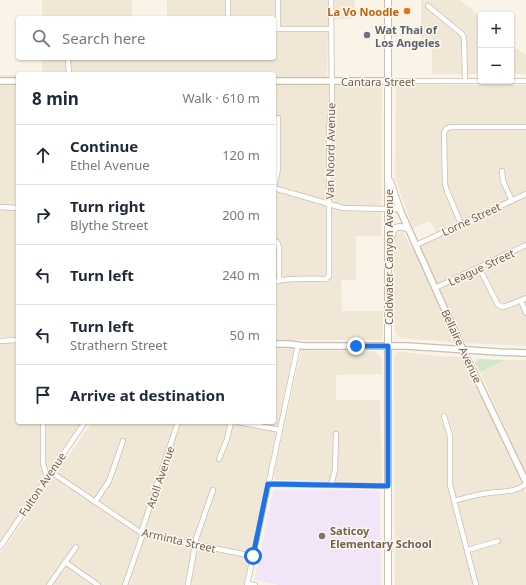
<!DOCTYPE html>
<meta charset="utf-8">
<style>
:root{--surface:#fff;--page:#f2f2f3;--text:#1f2937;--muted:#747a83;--line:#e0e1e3}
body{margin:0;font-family:"Noto Sans",sans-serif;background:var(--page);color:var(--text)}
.controls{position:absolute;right:12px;top:12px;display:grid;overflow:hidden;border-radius:4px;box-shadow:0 1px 3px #0004}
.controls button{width:36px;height:36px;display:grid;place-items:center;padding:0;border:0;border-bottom:1px solid var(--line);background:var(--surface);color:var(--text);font:20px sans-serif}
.stop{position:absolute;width:12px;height:12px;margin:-9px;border:3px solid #1a73e8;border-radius:50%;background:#fff}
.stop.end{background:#1a73e8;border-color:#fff;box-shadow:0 1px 4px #0008}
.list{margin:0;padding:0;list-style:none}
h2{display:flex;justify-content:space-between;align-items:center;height:52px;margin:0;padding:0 16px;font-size:17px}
h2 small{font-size:13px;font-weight:400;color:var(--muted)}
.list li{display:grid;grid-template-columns:26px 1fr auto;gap:12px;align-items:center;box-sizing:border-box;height:60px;padding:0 16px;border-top:1px solid var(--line)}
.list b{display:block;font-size:15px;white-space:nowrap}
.list p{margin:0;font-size:13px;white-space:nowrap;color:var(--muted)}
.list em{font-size:13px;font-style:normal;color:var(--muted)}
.icon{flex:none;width:22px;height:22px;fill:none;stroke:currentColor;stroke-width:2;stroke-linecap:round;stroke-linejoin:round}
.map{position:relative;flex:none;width:526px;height:585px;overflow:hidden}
.search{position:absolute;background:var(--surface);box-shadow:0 1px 3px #0004;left:16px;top:16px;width:260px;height:44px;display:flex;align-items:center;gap:10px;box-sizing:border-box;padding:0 14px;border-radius:4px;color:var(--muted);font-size:15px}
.panel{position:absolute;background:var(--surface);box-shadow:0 1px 3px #0004;left:16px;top:72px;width:260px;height:352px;border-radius:4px}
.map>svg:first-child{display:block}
.residential{fill:#f1e7d7}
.education{fill:#f1e5f7}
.green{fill:#d2e7c8}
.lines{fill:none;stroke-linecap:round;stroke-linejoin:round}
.minor-casing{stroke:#cbbdaf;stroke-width:6}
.tertiary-casing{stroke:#cbbdaf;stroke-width:8}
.secondary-casing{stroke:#cebead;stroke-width:8}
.minor{stroke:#fff;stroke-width:4.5}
.tertiary{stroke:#fff;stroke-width:5.5}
.secondary{stroke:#fff;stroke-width:6}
.route{stroke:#1a73e8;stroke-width:5}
.food-dot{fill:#e8710a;stroke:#fdf8ee;stroke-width:1.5}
.worship-dot{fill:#6b7280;stroke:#fdf8ee;stroke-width:1.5}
.education-dot{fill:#8d6e63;stroke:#fdf8ee;stroke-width:1.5}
.labels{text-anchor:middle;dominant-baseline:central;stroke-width:3;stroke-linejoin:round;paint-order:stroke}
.food-label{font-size:11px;font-weight:bold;fill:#c56008;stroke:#fdf8ee;text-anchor:end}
.worship-label{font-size:11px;font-weight:bold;fill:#5b616d;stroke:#fdf8ee;text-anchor:start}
.street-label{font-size:11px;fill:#725e4f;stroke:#fdf8ee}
.education-label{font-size:11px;font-weight:bold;fill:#785e54;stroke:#fdf8ee;text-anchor:start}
</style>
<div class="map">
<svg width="526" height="585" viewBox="0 0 526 585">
<rect width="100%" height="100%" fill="#faf4e8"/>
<!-- residential -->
<g class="residential">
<rect x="42" y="0" width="90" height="18"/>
<polygon points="167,0 355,0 354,19 328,20 327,84 378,84 382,87 381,236 356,236 356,280 341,280 342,311 383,311 383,340 274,340 274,74 42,74 42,58 274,58 274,18 167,18"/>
<polygon points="421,0 460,0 481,17 481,74 432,74 432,44 421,43"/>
<polygon points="511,49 518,49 526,55 526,74 511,74"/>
<rect x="0" y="75" width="18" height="262"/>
<polygon points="396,84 526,85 526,346 448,342 400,338 395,333 393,247 395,237 398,233 403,231 412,249 438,237 430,221 413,228 395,179"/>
<polygon points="0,343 18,343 18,422 81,422 0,542"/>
<polygon points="294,348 244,585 0,585 0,554 92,422 274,422 274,349"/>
<polygon points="301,350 374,351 381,357 382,374 336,375 336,400 380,400 382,482 275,480 274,474"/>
<polygon points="398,351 435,356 463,357 526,493 526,585 479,585 478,583 469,585 395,585 394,356"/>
<polygon points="505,360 526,360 526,474 480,372"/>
</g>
<!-- education -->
<polygon class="education" points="275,490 377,490 380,493 381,585 279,585 256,580 255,578 273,491"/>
<!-- green -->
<polygon class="green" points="478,359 479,359 505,360 480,372 475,363"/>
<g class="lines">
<!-- minor casing -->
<g class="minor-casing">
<g id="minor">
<polyline points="428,6 462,34 464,38 465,81"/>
<polyline points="228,18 228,0"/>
<polyline points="274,29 331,29"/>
<polyline points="278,29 278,0"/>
<polyline points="68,58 69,74"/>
<polyline points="388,81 481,81"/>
<polyline points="511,81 526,81"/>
<polyline points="502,171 503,181 512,201"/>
<polyline points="274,188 343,208 388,209"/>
<polyline points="274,188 278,169 278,118"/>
<polyline points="0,207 18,208"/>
<polyline points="461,224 447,191 445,184 444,133 446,129 450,127 526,127"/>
<polyline points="274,242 277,242 279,247 279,280"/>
<polyline points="416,245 526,194"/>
<polyline points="479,267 498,305 504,307 526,298"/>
<path d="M274 282C285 277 313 279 326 279L329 276V129L332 103 331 0"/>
<polyline points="435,288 526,245"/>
<polyline points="521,301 526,313"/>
<polyline points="0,341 18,340"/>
<polyline points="444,416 450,436 450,485 476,585"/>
<polyline points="43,422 43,463 47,478"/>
<polyline points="238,422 280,430"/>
<polyline points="219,459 227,439 231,422"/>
<polyline points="51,472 143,534 253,556"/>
<polyline points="268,484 389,486"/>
<polyline points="331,485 335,470 336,434"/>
<path d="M454 501C465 498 477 494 489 493 502 491 515 493 526 484"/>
<polyline points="95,502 109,481 123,441"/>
<polyline points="141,533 178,422"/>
<polyline points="0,547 85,422"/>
<polyline points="468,550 498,541"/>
<polyline points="65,562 98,585"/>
<polyline points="248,584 255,585"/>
<polyline points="49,585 76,547"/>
<polyline points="125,585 143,534"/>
<polyline points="188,585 196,539 213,490"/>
<polyline points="247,585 298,345"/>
</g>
</g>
<!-- tertiary casing -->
<g class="tertiary-casing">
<g id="tertiary">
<polyline points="0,81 18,81"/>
<polyline points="274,81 388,81"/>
<polyline points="388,209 394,208 400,210 463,350 526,482"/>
<polyline points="274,344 289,344 304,346 407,346 498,352 526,353"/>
</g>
</g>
<!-- secondary casing -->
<g class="secondary-casing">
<g id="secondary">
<polyline points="388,0 388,585"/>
<polyline points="390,181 400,210"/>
<path d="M390 241C393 231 393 224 406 228"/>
</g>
</g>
<!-- minor -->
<use href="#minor" class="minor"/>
<!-- tertiary -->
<use href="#tertiary" class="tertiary"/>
<!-- secondary -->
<use href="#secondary" class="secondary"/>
</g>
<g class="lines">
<!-- route -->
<polyline class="route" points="253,556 268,484 388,486 388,346 356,346"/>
</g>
<!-- markers -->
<circle class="food-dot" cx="407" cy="11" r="4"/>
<circle class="worship-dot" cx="367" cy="35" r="4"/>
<circle class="education-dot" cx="322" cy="536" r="4"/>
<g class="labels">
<!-- food labels -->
<g class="food-label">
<text x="399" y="11">La Vo Noodle</text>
</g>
<!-- worship labels -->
<g class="worship-label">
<text x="375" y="29">Wat Thai of<tspan x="375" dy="13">Los Angeles</tspan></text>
</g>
<!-- street labels -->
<g class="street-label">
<text x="378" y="81">Cantara Street</text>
<text transform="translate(330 151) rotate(-89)">Van Noord Avenue</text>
<text transform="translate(471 219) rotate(-25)">Lorne Street</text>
<text transform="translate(388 257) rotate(-90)">Coldwater Canyon Avenue</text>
<text transform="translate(481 267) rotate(-25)">League Street</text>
<text transform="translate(462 346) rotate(65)">Bellaire Avenue</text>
<text transform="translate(160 477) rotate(-71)">Atoll Avenue</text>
<text transform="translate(42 484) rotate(-56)">Fulton Avenue</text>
<text transform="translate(179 540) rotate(13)">Arminta Street</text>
</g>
<!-- education labels -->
<g class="education-label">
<text x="330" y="530">Saticoy<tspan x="330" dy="13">Elementary School</tspan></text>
</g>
</g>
</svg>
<div class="controls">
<button>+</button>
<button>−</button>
</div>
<div class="stop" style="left:253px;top:556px"></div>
<div class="stop end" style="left:356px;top:346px"></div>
<div class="search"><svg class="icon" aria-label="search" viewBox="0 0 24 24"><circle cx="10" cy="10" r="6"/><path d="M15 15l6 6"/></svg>Search here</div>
<section class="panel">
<h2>8 min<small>Walk · 610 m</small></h2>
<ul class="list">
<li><svg class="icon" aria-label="ahead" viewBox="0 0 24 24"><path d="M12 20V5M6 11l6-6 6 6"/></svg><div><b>Continue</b><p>Ethel Avenue</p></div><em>120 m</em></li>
<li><svg class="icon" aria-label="right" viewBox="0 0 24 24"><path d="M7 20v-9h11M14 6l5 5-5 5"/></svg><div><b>Turn right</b><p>Blythe Street</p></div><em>200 m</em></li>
<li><svg class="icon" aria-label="left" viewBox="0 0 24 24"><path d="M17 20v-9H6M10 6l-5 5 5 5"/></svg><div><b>Turn left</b></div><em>240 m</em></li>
<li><svg class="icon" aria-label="left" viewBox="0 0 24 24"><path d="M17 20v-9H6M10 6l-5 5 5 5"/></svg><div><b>Turn left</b><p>Strathern Street</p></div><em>50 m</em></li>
<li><svg class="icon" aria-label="arrive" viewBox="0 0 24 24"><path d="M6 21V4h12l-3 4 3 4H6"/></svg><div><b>Arrive at destination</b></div></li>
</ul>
</section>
</div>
